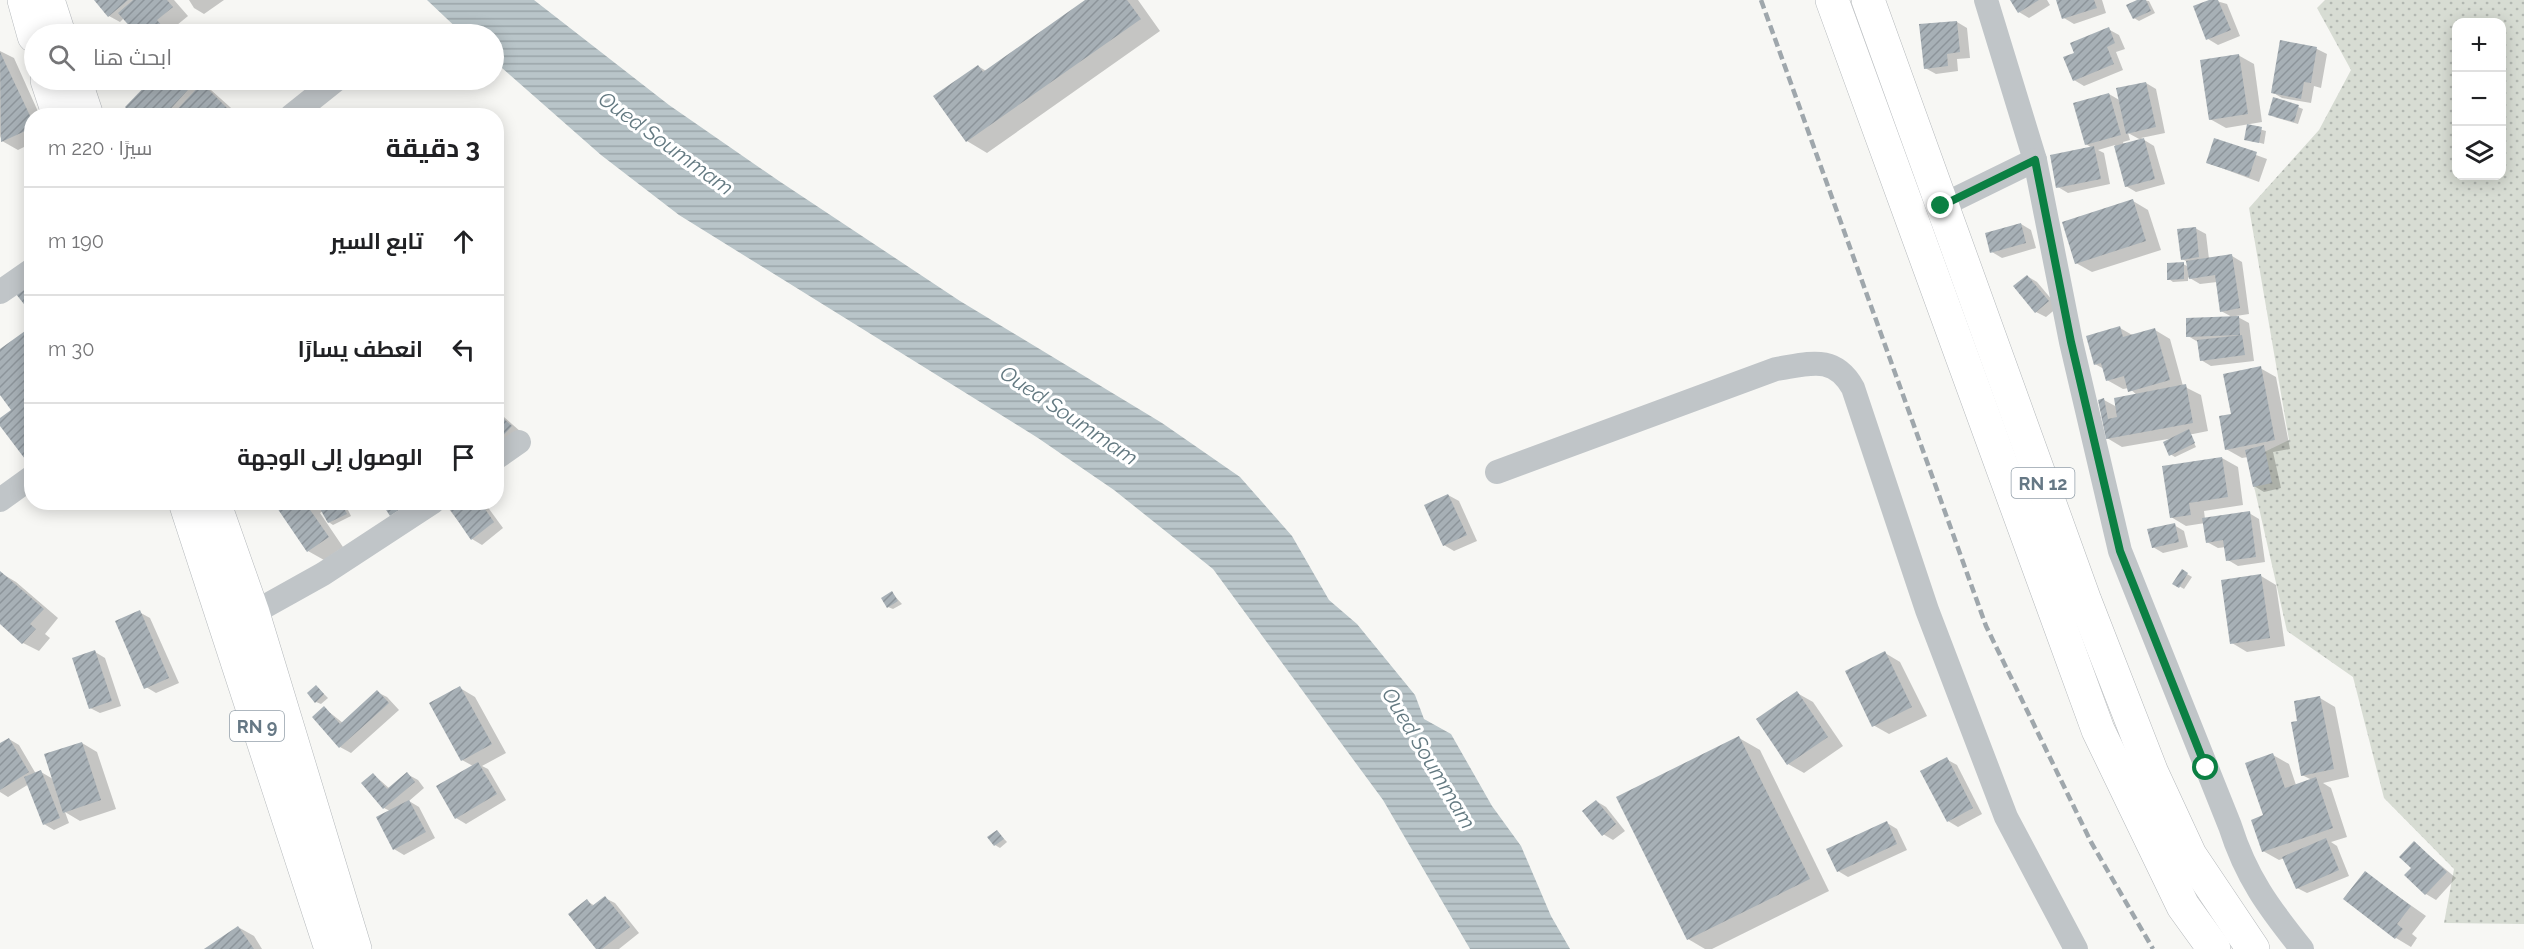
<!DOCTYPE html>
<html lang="ar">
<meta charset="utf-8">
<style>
:root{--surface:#fff;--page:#f2f2f2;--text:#202124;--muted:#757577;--line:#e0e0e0}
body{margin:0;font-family:Raleway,Cairo,sans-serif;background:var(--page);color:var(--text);direction:rtl}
.controls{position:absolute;right:18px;top:18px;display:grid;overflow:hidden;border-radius:12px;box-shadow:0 3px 15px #0003}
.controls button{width:54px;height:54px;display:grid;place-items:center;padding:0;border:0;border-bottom:2px solid var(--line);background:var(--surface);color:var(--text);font:30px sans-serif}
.stop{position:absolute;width:18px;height:18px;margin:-14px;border:4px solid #0b8043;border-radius:50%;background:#fff}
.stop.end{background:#0b8043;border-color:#fff;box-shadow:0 2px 6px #0008}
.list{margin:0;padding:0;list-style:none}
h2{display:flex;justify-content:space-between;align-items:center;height:78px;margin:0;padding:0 24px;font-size:26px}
h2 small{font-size:20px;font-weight:400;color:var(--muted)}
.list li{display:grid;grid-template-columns:39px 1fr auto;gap:18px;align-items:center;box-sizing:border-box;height:108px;padding:0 24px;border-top:2px solid var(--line)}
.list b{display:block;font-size:22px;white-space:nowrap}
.list em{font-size:20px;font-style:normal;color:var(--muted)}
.icon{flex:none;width:33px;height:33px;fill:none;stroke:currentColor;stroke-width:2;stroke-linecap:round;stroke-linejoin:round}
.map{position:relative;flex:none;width:2524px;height:949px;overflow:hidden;direction:ltr}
.search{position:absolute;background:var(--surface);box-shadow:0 3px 15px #0003;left:24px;top:24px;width:480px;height:66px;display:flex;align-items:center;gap:15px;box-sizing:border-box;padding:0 21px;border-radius:33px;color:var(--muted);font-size:22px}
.panel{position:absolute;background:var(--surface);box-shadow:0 3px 15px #0003;left:24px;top:108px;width:480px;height:402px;border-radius:24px;direction:rtl}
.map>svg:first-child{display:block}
.grass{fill:url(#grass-dots);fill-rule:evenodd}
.water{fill:url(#water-rules)}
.shadow{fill:#0003;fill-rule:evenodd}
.building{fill:url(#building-hatch)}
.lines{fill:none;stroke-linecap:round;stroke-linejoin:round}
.highway-casing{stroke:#b4b8bb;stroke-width:34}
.minor{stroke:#c0c5c8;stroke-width:24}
.highway{stroke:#fff;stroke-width:33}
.rail{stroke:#9fa7ac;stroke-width:4.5;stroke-dasharray:9 4.5;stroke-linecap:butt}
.route{stroke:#0b8043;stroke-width:8}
.labels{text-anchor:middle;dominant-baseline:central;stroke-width:6;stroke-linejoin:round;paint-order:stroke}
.shield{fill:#fff;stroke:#94a0aa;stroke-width:1.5}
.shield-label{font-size:18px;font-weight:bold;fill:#667885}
.water-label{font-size:21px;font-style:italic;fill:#637981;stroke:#fff}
</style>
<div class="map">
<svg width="2524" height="949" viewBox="0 0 2524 949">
<defs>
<pattern id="grass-dots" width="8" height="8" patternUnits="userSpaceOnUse" patternTransform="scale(1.5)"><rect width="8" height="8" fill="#d7dcd3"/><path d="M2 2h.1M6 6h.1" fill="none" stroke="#b2b7b1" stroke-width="1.8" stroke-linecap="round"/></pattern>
<pattern id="water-rules" width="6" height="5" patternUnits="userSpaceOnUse" patternTransform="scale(1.5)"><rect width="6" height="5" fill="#b9c5c9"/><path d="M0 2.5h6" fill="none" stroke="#9aa5a9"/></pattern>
<pattern id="building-hatch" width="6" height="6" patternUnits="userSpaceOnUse" patternTransform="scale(1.5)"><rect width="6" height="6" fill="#a7b0b6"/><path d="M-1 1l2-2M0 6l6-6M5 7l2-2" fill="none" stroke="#8c949a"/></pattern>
</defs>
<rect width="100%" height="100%" fill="#f7f7f4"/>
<!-- grass -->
<path class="grass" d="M2325 0H2524V924L2444 923 2454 869 2384 798 2353 677 2287 631 2248 460 2289 440 2249 208 2319 130 2351 70 2317 8ZM2456 22H2502V176H2456Z"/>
<!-- water -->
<polygon class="water" points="427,0 534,0 669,105 779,181 960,301 1162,423 1240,477 1292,536 1329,600 1357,624 1415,695 1424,719 1451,734 1492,806 1521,846 1551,916 1570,949 1470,949 1383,800 1213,569 1114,490 1038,438 679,215 601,155 494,61 494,34 463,34"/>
<!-- shadow -->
<g class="shadow">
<polygon points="96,0 174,0 188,16 171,30 175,34 128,34 134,29 124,18 120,22 109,16"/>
<polygon points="189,0 224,0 204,14 194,8"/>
<polygon points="1088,0 1138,0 1160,31 987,153 967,141 978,66 986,71"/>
<polygon points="2012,0 2047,0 2050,5 2029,18 2019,12"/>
<polygon points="2058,0 2102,0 2106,13 2074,24 2064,18"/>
<polygon points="2140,0 2149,1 2155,13 2139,21 2134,18 2128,6"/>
<polygon points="2213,0 2227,4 2240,36 2218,45 2208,39"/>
<polygon points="1957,22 1967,28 1970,58 1957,59 1958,71 1936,74 1925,68"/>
<polygon points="2108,29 2119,35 2125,49 2116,52 2123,70 2084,86 2074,80 2076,53"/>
<polygon points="211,30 215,33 217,34 206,34"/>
<polygon points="2282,42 2317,49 2327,54 2321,88 2314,86 2311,103 2282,98 2272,92"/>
<polygon points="0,51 14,58 40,116 32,116 32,143 18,150 2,141 0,136"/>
<polygon points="2238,55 2254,64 2262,122 2226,128 2210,119"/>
<polygon points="134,80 220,80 211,90 240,116 136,116 146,87"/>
<path d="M2146 83 2156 89 2165 133 2141 138 2154 146 2165 184 2136 192 2126 186 2115 145 2098 150 2104 153 2110 184 2068 193 2058 187 2092 148 2086 144 2109 94 2121 101ZM2128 133 2141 140 2124 145 2123 142 2130 140Z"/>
<polygon points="2298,107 2303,109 2298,124 2274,117"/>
<polygon points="2248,126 2266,131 2264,144 2246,139"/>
<polygon points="2215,140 2267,159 2259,182 2208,163"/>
<polygon points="2133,201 2148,210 2161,250 2092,272 2076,263"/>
<polygon points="2021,224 2031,230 2036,248 2002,258 1992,252"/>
<polygon points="2195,228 2206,234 2209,259 2232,256 2242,262 2249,314 2236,316 2249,323 2254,361 2211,366 2201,360 2198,342 2188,336 2234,318 2221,311 2217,282 2200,284 2188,277 2188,281 2173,282 2169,279 2183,264 2189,267 2188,262 2182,259"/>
<polygon points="2027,276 2037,282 2058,307 2046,317 2036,312"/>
<polygon points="2120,328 2134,336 2155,330 2170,339 2183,386 2201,395 2208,431 2193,434 2199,445 2193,434 2190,434 2196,447 2175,457 2170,454 2174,438 2122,447 2107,438 2104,400 2117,407 2137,395 2129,388 2123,389 2107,380 2104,369 2095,364"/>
<polygon points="25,332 32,336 32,461 26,458 0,423 0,420 13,411 0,393 0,351"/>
<polygon points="2260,368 2276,377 2290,449 2273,452 2281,488 2264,492 2254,486 2248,457 2242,458 2226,449"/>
<polygon points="496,410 521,432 496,449"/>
<polygon points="2222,458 2238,467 2243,505 2204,511 2205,519 2249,513 2259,519 2265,562 2238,566 2228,560 2226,547 2218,548 2207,542 2205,523 2186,526 2171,517"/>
<polygon points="1448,495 1459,501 1477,541 1454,551 1444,545"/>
<polygon points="275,502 344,502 351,516 333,525 327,521 323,511 320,513 343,547 324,560 308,551"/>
<polygon points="447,502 484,502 503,528 482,545 472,539 445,504"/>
<polygon points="2174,525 2184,531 2188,547 2163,553 2153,547"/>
<polygon points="2182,571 2192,577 2184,589 2174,583"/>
<polygon points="1,573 16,582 58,618 45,634 50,638 39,651 23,643 0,622"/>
<polygon points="2261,576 2276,585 2285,646 2247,652 2232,643"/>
<polygon points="892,593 902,604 893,609 888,607"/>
<polygon points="139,612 150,618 179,683 156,693 146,687"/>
<polygon points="95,652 105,658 121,706 100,713 90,708"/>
<polygon points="1885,653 1900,662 1927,716 1889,734 1873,725"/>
<polygon points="316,686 328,698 321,704 316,702"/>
<polygon points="460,688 475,697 506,753 482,766 488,769 506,800 466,824 456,818 473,766 462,760"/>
<polygon points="377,692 387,697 399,710 351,753 340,747 314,717 324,708 343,723"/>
<polygon points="1797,693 1813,702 1843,746 1804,773 1788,764 1758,720"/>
<polygon points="2320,698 2335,707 2349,777 2323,783 2331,788 2347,837 2331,842 2337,846 2349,876 2307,893 2297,888 2285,858 2279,860 2263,851 2265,816 2273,755 2289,764 2296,785 2312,780 2302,775 2299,722"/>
<polygon points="1739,738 1760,750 1829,891 1712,949 1705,949 1688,939"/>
<polygon points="9,739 19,745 36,774 41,772 53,779 82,743 97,752 116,809 80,821 65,812 69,823 54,830 44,824 29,784 8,797 0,792 0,745"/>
<polygon points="1946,759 1957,765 1982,814 1958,827 1948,821"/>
<polygon points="373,774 390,789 407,774 418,780 424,788 409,801 419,807 435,838 404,855 394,849 390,811 384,808"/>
<polygon points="1596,801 1606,807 1625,831 1613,840 1603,834"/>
<polygon points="1887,823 1897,829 1907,850 1848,877 1838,871"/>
<polygon points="997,831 1007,842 1000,848 995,845"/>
<polygon points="2414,843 2456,878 2436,900 2426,894 2413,868"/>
<polygon points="2365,873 2426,916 2412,934 2417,938 2411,947 2396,938"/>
<polygon points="605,898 615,903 639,933 619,949 598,949 587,901 595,906"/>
<polygon points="238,927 254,936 262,949 207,949"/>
</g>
<!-- building -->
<g class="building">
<polygon points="94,0 128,0 108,17"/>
<polygon points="133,0 167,0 173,7 157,20 169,34 125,34 132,29 118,13"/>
<polygon points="1085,0 1127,0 1141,19 966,142 933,96 978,65 983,72"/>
<polygon points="2010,0 2039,0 2018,13"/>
<polygon points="2056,0 2094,0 2097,8 2062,19"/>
<polygon points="2137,0 2146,0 2151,11 2133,19 2126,5"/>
<polygon points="2209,0 2218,0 2231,30 2206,40 2193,6"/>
<polygon points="1957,21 1960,52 1947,54 1948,66 1924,69 1919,24"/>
<polygon points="2109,27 2115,43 2107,47 2114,64 2073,81 2063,57 2074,53 2070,43"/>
<polygon points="2280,40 2317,47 2311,83 2304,82 2301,99 2271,93"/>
<polygon points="0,52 32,120 32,128 1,142"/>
<polygon points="2239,54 2248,114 2209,120 2200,60"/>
<polygon points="151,80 197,80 164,116 133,116 125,107"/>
<polygon points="2146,82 2156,127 2126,134 2116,88"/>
<polygon points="202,83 235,116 171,116"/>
<polygon points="2109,93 2121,135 2085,145 2073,103"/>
<polygon points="2273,97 2299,105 2294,122 2268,115"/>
<polygon points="2247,124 2262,127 2259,143 2244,140"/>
<polygon points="2144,138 2155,179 2125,187 2114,146"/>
<polygon points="2214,138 2257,152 2249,177 2206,163"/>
<polygon points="2094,146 2101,179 2056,188 2050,155"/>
<polygon points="2133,199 2146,241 2075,264 2062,222"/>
<polygon points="2021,223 2026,243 1990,253 1985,233"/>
<polygon points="2196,227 2199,257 2181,260 2177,229"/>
<polygon points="2232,254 2240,308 2220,312 2215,275 2189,279 2186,261"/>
<polygon points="2184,262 2184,279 2167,280 2167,263"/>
<polygon points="2027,275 2049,301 2035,313 2013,286"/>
<polygon points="32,282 32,304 27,308 16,294"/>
<polygon points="2239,316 2240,335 2186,337 2186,318"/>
<polygon points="2120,326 2123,337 2155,328 2170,380 2128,392 2124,376 2106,381 2101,363 2094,365 2086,336"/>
<polygon points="25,331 32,340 32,454 25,459 0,426 0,418 11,410 0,395 0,349"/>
<polygon points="2242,335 2245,355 2200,361 2197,340"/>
<polygon points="2261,366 2275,440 2225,450 2219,416 2231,414 2223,374"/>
<polygon points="2186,384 2193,423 2106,439 2098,400 2104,398 2108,419 2117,417 2114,398"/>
<polygon points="496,412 512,426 496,443"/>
<polygon points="2189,429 2195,443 2169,456 2163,442"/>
<polygon points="2264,445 2272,483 2253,487 2245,450"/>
<polygon points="2222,457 2228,497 2189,503 2191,515 2170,518 2162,466"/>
<polygon points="1448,494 1467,535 1443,546 1424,505"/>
<polygon points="273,502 308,502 306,504 329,537 307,552"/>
<polygon points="329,502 341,502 347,514 328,523 319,507"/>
<polygon points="381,502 411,502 390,516"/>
<polygon points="445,502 480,502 494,522 471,540"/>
<polygon points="2250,511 2256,557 2226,561 2223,540 2206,543 2202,518"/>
<polygon points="2175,523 2179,542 2152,548 2147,529"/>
<polygon points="2182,569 2188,573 2179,588 2172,584"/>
<polygon points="0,571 44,609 30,624 36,629 22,644 0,624"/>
<polygon points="2261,574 2270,638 2230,644 2221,580"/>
<polygon points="892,591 898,601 887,608 881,598"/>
<polygon points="140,610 169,678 144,689 115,621"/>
<polygon points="95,650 112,701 89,709 72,658"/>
<polygon points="1885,651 1912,707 1872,727 1845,671"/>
<polygon points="316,685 324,694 315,703 307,693"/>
<polygon points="460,686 492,744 461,761 429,703"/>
<polygon points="377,690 389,703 339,748 312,717 324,706 340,724"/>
<polygon points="1797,691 1828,737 1787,765 1756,719"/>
<polygon points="2320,696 2334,769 2301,776 2291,722 2297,721 2294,701"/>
<polygon points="1739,736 1810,879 1687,940 1616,797"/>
<polygon points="9,738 29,772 0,790 0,743"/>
<polygon points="82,742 101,800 63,813 44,754"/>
<polygon points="2273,753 2285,788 2316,777 2333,828 2262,852 2251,820 2263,815 2245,763"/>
<polygon points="1947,757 1973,808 1947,822 1920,771"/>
<polygon points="478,762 497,794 455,819 436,786"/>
<polygon points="41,770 60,818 43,825 24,777"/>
<polygon points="407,772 415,782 383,809 361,783 373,773 387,789"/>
<polygon points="409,800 426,832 393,850 376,817"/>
<polygon points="1596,800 1616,824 1602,836 1582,811"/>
<polygon points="1887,821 1897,844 1837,872 1826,849"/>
<polygon points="997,830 1004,839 994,846 987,837"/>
<polygon points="2326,838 2339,870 2296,889 2282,857"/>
<polygon points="2414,841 2447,872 2425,895 2404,875 2411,868 2399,857"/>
<polygon points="2365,871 2411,906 2397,924 2403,929 2395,939 2343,899"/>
<polygon points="605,896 630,927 602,949 596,949 568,914 587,899 592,906"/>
<polygon points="238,926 254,949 204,949"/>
</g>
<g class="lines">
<!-- highway casing -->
<g class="highway-casing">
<g id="highway">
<polyline points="24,0 34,36"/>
<polyline points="48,0 59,34"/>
<polyline points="1832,0 2098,730 2183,906 2214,949"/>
<polyline points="1868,0 2085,601 2152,773 2190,855 2253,949"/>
<polyline points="47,80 59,116"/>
<polyline points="75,80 87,116"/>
<polyline points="185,502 331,949"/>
<polyline points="214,502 253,613 355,949"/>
</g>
</g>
<!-- minor -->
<g class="minor">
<path d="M1986 0 2035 160 2071 342 2120 551 2230 826C2246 877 2269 908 2302 949"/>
<polyline points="291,116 336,80"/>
<polyline points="1941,206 2035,160"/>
<polyline points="0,292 32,270"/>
<polyline points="496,458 519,442"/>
<path d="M1497 472 1776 369C1809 364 1834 354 1853 388L1927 610 2006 817 2076 949"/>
<polyline points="0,500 32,477"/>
<polyline points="253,613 323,574 433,502"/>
</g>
<!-- highway -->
<use href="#highway" class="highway"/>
<!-- rail -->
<polyline class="rail" points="1761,0 1986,626 2091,842 2153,949"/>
</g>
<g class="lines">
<!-- route -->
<polyline class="route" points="1941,206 2035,160 2071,342 2120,551 2206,768"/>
</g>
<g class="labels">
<!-- shield labels -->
<g class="shield">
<rect x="2011.5" y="468" width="63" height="30" rx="4.5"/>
<rect x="230" y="711" width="54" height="30" rx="4.5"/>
</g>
<g class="shield-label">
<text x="2043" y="483">RN 12</text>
<text x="257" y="726">RN 9</text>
</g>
<!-- water labels -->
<g class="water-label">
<text transform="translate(666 143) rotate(36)">Oued Soummam</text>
<text transform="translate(1069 415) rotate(34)">Oued Soummam</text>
<text transform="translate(1429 758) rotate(59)">Oued Soummam</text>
</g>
</g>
</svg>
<div class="controls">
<button>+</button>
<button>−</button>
<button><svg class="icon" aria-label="layers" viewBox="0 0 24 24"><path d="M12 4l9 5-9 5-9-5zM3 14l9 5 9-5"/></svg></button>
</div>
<div class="stop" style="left:2206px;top:768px"></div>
<div class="stop end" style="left:1941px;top:206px"></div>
<div class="search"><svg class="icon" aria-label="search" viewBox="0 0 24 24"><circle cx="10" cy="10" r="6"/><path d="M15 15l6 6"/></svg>ابحث هنا</div>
<section class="panel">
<h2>3 دقيقة<small>سيرًا · 220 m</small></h2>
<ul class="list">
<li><svg class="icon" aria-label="ahead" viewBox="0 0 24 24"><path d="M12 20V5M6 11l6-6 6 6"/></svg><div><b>تابع السير</b></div><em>190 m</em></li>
<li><svg class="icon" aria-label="left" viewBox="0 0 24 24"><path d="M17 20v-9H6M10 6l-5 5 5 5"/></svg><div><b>انعطف يسارًا</b></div><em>30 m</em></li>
<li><svg class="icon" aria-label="arrive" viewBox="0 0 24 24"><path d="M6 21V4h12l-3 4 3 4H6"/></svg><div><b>الوصول إلى الوجهة</b></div></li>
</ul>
</section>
</div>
